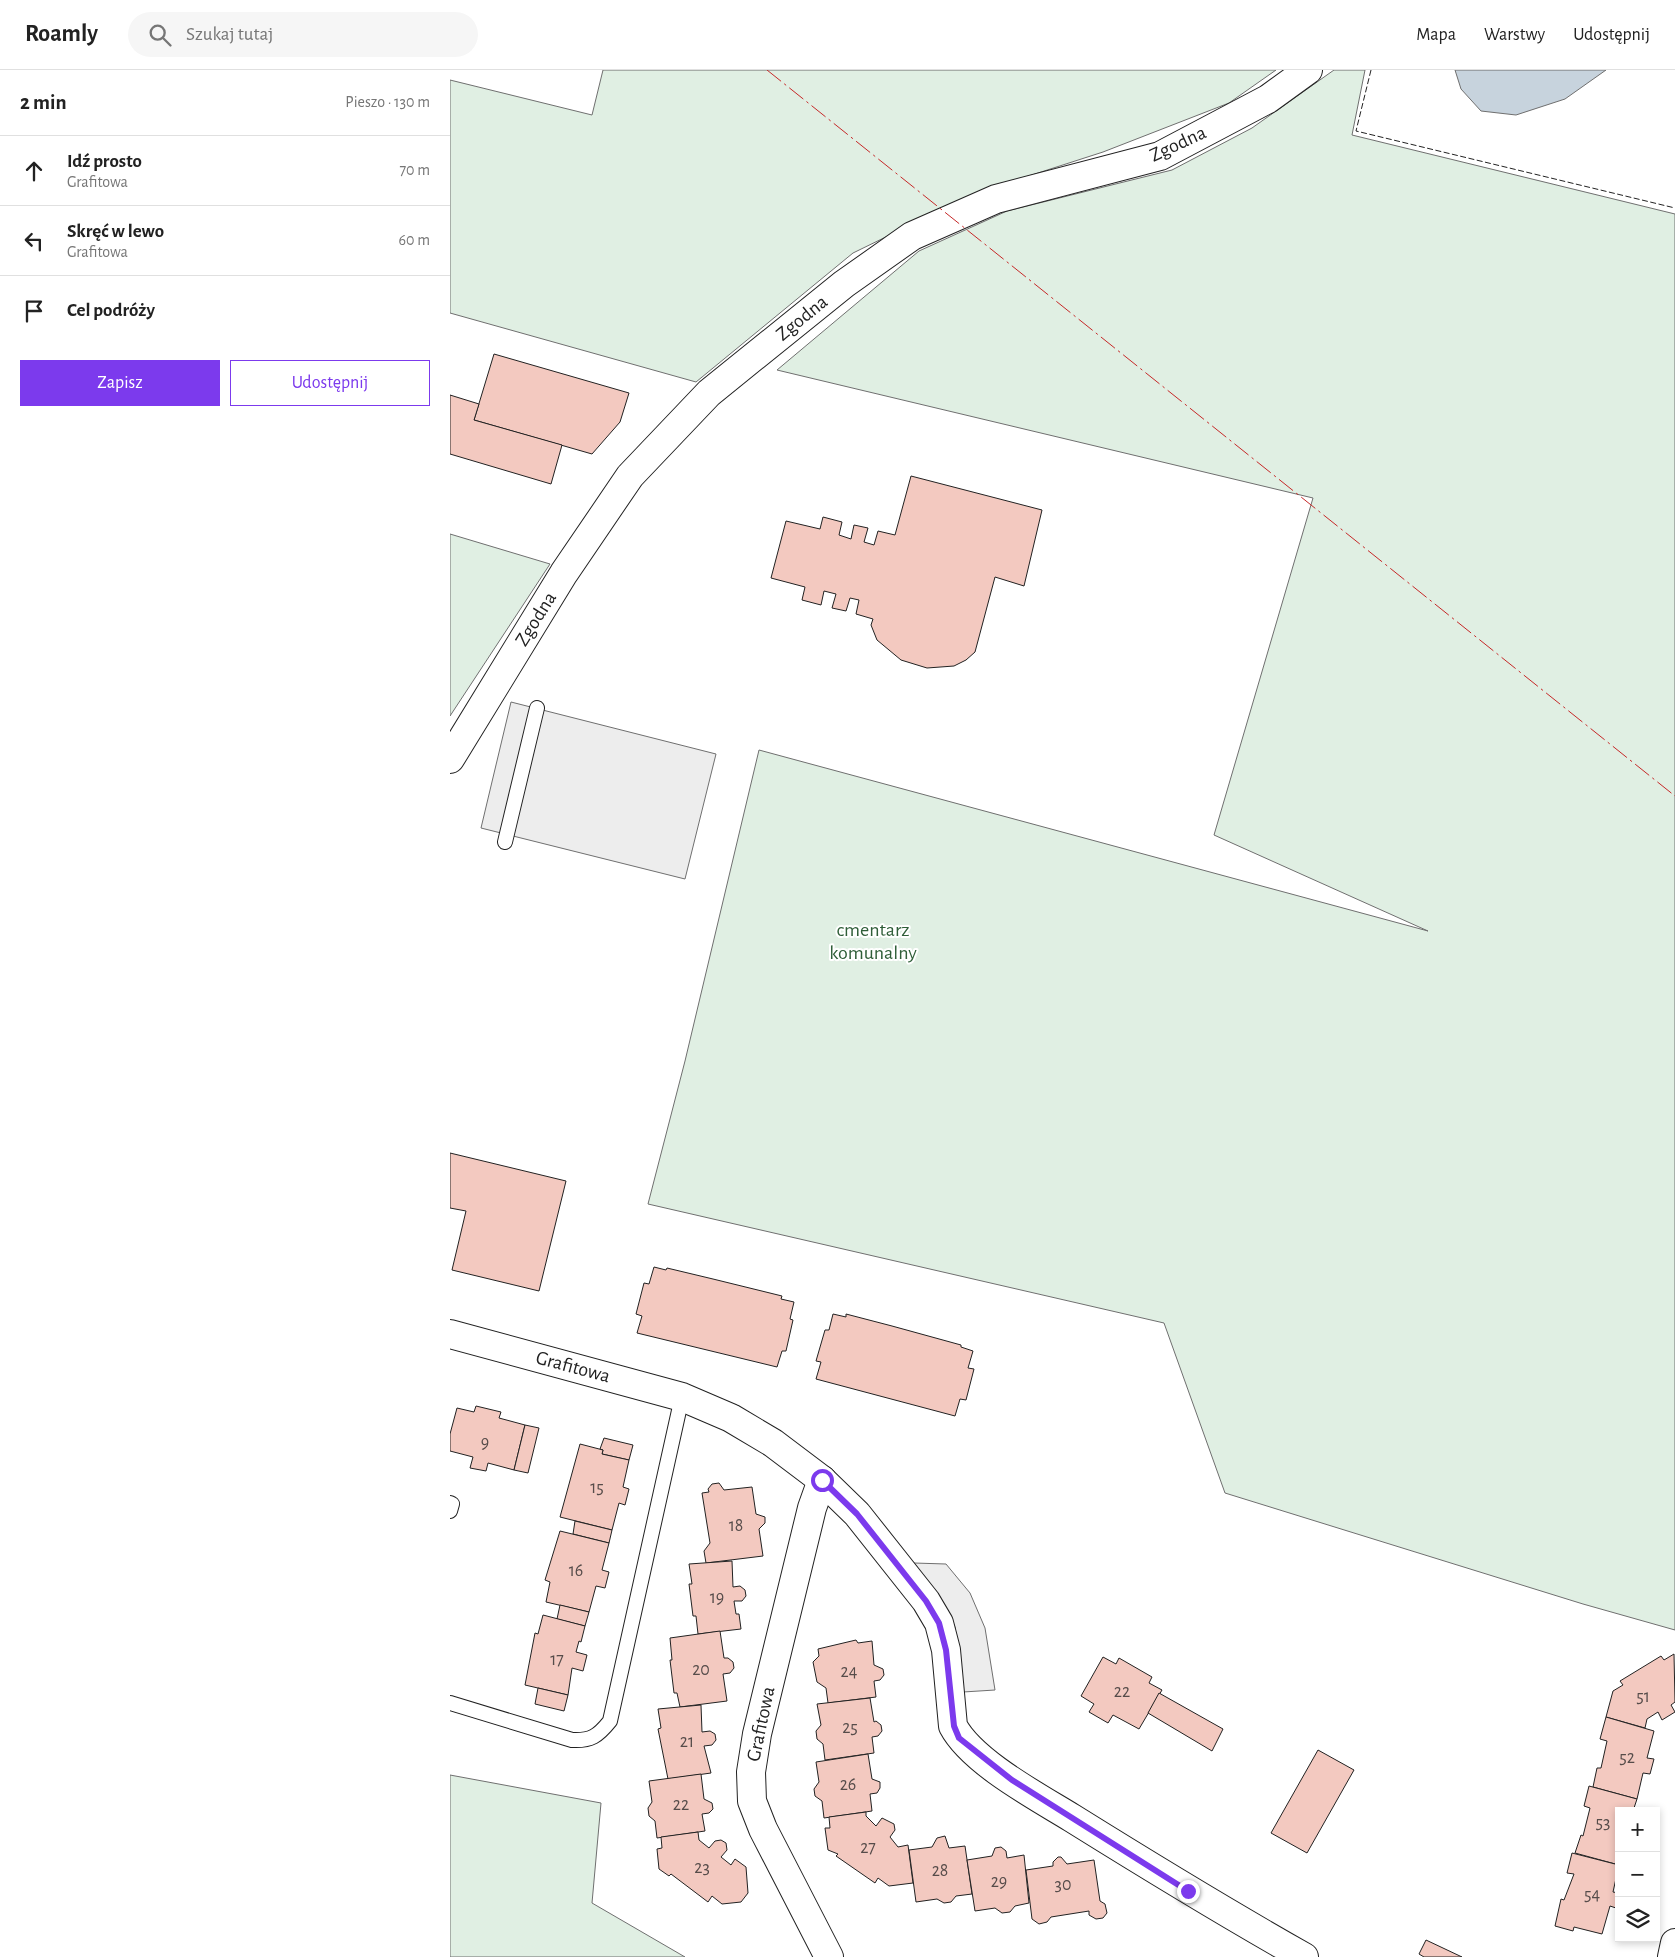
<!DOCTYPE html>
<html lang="pl">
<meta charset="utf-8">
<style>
:root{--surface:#fff;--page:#f6f6f6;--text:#222;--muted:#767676;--line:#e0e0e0;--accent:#7c3aed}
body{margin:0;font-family:"Alegreya Sans",sans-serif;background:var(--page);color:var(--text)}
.controls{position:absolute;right:15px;bottom:15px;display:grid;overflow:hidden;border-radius:0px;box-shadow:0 2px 8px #0003}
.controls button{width:45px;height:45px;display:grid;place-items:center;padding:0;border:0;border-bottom:1px solid var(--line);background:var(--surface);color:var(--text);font:25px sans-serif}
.stop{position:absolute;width:15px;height:15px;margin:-11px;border:4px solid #7c3aed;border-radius:50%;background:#fff}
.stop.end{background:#7c3aed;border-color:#fff;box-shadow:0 1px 5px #0008}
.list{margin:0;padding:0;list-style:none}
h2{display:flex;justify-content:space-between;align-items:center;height:65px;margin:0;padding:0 20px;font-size:21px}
h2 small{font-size:16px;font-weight:400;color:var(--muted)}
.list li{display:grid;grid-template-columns:32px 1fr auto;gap:15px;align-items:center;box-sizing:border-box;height:70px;padding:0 20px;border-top:1px solid var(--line)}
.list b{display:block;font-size:19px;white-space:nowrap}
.list p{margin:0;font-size:16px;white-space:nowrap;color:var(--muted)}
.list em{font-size:16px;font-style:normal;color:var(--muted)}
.actions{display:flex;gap:10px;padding:15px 20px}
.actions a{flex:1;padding:11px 0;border:1px solid var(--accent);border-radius:0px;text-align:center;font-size:18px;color:var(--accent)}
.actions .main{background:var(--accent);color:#fff}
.icon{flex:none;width:28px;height:28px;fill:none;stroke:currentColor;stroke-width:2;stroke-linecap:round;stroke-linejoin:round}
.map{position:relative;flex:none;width:1225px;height:1887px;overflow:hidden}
header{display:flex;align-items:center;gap:30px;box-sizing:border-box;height:70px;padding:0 25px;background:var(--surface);border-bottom:1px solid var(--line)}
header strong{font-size:24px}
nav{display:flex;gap:28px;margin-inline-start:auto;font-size:18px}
.search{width:350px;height:45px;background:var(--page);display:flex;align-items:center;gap:12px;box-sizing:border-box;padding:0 18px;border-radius:28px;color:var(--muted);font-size:19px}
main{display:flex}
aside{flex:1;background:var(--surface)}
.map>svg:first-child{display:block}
.green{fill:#e0efe3;stroke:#6f6f6f}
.parking{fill:#ededed;stroke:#6f6f6f}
.water{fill:#c7d3dd;stroke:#6f6f6f}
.building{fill:#f3c9c0;stroke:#222}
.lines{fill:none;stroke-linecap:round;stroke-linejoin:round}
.service-casing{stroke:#222;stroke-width:16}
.minor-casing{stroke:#222;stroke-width:30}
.service{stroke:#fff;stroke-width:14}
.minor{stroke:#fff;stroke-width:28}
.fence{stroke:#222;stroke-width:1;stroke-dasharray:6 2.5;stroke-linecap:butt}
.power{stroke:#c62828;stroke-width:1;stroke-dasharray:18 4 2.5 4;stroke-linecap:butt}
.route{stroke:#7c3aed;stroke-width:6}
.labels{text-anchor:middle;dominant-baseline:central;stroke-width:4;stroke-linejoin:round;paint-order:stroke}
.number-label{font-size:18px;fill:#564c4a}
.street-label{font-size:20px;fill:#222;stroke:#fff}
.park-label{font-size:20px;fill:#2f5e38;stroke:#fff}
</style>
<header>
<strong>Roamly</strong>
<div class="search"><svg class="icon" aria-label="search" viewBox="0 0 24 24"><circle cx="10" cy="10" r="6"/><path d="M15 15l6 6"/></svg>Szukaj tutaj</div>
<nav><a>Mapa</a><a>Warstwy</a><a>Udostępnij</a></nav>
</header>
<main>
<aside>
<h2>2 min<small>Pieszo · 130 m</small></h2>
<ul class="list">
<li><svg class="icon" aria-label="ahead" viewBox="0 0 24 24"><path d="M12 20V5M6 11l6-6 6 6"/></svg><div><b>Idź prosto</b><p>Grafitowa</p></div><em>70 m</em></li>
<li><svg class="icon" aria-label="left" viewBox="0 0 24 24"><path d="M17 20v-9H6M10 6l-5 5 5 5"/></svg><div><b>Skręć w lewo</b><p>Grafitowa</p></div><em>60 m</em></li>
<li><svg class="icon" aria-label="arrive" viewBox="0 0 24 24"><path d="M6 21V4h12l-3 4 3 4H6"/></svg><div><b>Cel podróży</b></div></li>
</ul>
<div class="actions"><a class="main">Zapisz</a><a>Udostępnij</a></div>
</aside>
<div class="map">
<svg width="1225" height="1887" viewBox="0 0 1225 1887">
<rect width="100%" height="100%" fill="#fff"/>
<!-- green -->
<g class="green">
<polygon points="153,0 826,0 779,33 653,82 526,123 403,183 246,312 0,243 0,10 142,45"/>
<polygon points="884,0 915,0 902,65 1225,144 1225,1560 1133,1534 775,1423 714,1253 198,1134 235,991 309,680 978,861 764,765 863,428 327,300 469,181 557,141 722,100 802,58"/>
<polygon points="0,464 100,494 0,646"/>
<polygon points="0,1705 151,1733 142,1833 235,1887 0,1887"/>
</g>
<!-- parking -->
<g class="parking">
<polygon points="61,632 266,684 235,809 31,758"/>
<polygon points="464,1493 496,1494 520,1523 535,1558 545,1620 513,1622 505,1557 484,1520"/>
</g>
<!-- water -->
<polygon class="water" points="1005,0 1156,0 1115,29 1066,45 1031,41 1011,19"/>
<!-- building -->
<g class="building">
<polygon points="44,284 179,323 170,352 142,384 24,350"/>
<polygon points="0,325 29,334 24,350 112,375 101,414 0,384"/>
<polygon points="461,406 592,440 574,516 545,507 525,582 516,590 504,596 477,598 451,590 427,570 421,555 423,549 406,544 409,530 400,528 396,541 382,538 386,524 374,521 371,535 352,530 355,517 321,508 336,451 370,459 373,447 392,452 389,465 401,469 404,455 418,458 414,472 424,475 428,461 445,465"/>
<polygon points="0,1083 116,1111 89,1221 2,1200 16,1141 0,1138"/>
<polygon points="204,1197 216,1200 217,1198 263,1209 332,1226 331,1229 344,1232 340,1249 343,1250 336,1281 332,1281 327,1297 187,1263 192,1246 186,1244 194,1213 199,1214"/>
<polygon points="383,1244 396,1247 396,1244 442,1256 511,1275 511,1277 523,1281 518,1298 524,1299 516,1330 510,1329 505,1346 366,1309 371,1292 366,1291 375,1260 379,1260"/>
<polygon points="26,1336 51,1342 49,1348 75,1355 64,1400 38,1393 36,1401 20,1398 23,1387 0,1381 0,1364 7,1338 24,1342"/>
<polygon points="75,1355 89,1358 78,1403 64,1400"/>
<polygon points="154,1368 183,1375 179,1390 152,1384 153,1380 150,1379"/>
<polygon points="130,1374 153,1380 152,1384 179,1390 173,1417 179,1419 175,1435 169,1433 162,1460 110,1447"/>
<polygon points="269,1413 274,1420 302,1417 306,1444 315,1447 315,1453 309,1459 313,1486 256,1493 254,1481 260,1473 252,1423 259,1422 258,1419 262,1414"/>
<polygon points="125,1451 162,1460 159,1473 123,1464"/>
<polygon points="110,1461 159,1473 152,1500 159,1502 155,1518 146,1516 139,1542 96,1532 100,1512 95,1510"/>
<polygon points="282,1491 283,1517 290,1516 295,1520 296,1526 292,1531 284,1531 286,1544 289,1544 291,1559 248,1564 246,1546 243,1546 239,1514 242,1514 239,1494"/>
<polygon points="110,1535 139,1542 135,1556 107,1549"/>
<polygon points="93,1545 135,1556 131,1572 129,1571 126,1582 137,1585 133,1601 122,1598 118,1625 75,1615 85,1563 88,1564"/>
<polygon points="270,1561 274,1588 278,1588 283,1592 284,1598 280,1603 273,1604 277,1631 230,1637 227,1623 224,1623 220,1590 222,1590 220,1568"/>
<polygon points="406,1570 408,1573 422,1571 424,1595 433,1599 434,1605 430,1610 424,1611 426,1627 378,1633 376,1618 367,1612 363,1592 369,1586 368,1579"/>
<polygon points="1224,1584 1225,1632 1221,1635 1225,1642 1212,1650 1208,1642 1197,1649 1195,1658 1156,1647 1163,1621 1173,1615 1170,1611 1211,1586 1214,1590"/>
<polygon points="653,1587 666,1594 669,1588 702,1607 699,1613 712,1620 689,1659 663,1645 658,1653 639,1642 644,1634 631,1626"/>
<polygon points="88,1618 118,1625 114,1641 85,1634"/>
<polygon points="709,1623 773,1659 762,1681 698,1643"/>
<polygon points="420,1628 424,1652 426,1651 431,1655 432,1661 428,1666 422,1667 424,1683 375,1690 373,1674 367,1669 366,1661 371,1655 367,1634"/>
<polygon points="251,1635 252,1662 260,1661 265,1664 266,1670 262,1675 254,1676 261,1703 218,1709 208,1659 211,1658 208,1639"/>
<polygon points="1156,1647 1204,1661 1197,1688 1204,1689 1200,1704 1193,1703 1187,1729 1143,1717 1147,1698 1151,1698 1157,1671 1150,1669"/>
<polygon points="868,1680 904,1700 857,1783 821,1763"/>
<polygon points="418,1684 422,1709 430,1712 430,1718 427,1723 420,1724 422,1741 374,1748 372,1731 365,1726 364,1719 369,1712 366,1692"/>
<polygon points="251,1704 254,1729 262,1733 263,1739 259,1743 252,1744 255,1761 207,1768 205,1751 199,1746 198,1738 202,1732 199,1711"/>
<polygon points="1139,1716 1187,1729 1183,1741 1169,1741 1169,1795 1125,1783 1131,1765 1133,1766 1140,1738 1134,1736"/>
<polygon points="416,1742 416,1746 426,1756 432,1748 444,1754 445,1760 440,1767 448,1777 458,1775 463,1813 439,1816 428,1808 425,1813 386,1786 388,1784 378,1780 375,1758 380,1758 379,1747"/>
<polygon points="248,1762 249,1770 259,1778 265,1771 271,1770 276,1773 277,1780 271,1787 281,1795 285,1789 296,1797 298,1823 291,1832 272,1834 262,1826 258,1832 221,1804 219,1806 209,1799 207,1779 212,1778 211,1767"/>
<polygon points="495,1766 499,1778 515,1776 522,1824 506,1826 501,1832 494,1833 487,1829 466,1832 459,1780 482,1777 487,1768"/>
<polygon points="551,1777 556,1781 557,1788 574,1785 579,1833 565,1836 560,1842 552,1843 545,1838 525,1841 517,1790 542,1786 545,1778"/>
<polygon points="1122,1783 1169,1795 1163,1822 1169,1823 1169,1827 1166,1838 1160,1836 1152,1864 1124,1857 1123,1861 1105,1856 1111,1829 1114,1830 1124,1804 1117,1803"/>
<polygon points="608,1787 611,1787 617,1794 644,1790 650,1831 655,1834 657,1843 653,1848 646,1849 639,1845 639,1841 601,1847 597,1852 589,1854 582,1849 576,1800 603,1796 603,1792"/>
<polygon points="976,1870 1012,1887 974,1887 969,1884"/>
</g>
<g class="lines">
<!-- service casing -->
<g class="service-casing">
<g id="service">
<polyline points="55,772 87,638"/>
<polyline points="0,1433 2,1434 0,1441"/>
<path d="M0 1633 122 1670C141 1671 148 1666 160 1651L232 1327"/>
</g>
</g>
<!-- minor casing -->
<g class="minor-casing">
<g id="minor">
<polyline points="0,689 114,503 180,406 259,323 394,214 462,166 546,129 710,86 818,29 858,0"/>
<path d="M0 1264 232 1327 281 1348 323 1373 372 1410 407 1444 476 1531 489 1553 496 1580 503 1656C522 1692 588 1727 622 1748 699 1796 776 1843 854 1887"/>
<polyline points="372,1410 362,1438 307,1664 301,1702 302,1731 313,1759 379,1887"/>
<polyline points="1222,1887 1225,1873"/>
</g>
</g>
<!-- service -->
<use href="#service" class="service"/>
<!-- minor -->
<use href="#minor" class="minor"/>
<!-- fence -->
<polyline class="fence" points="921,0 906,61 1225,138"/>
<!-- power -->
<polyline class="power" points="317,0 1225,726"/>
</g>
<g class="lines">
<!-- route -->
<polyline class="route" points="372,1410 407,1444 476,1531 489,1553 496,1580 504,1656 509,1668 562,1710 738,1821"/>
</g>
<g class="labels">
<!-- number labels -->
<g class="number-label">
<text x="35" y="1373">9</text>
<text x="147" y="1418">15</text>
<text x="286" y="1456">18</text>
<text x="126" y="1501">16</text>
<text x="267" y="1528">19</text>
<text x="107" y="1590">17</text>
<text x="251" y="1600">20</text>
<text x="399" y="1602">24</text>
<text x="672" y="1622">22</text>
<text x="1193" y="1627">51</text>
<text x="400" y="1658">25</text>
<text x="237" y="1672">21</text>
<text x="1177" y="1688">52</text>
<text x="398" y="1715">26</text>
<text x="231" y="1735">22</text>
<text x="1153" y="1753">53</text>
<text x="418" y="1778">27</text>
<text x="252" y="1798">23</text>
<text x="490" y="1801">28</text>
<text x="549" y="1812">29</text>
<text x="613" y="1815">30</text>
<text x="1142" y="1825">54</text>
</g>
<!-- street labels -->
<g class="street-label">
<text transform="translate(728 74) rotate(-25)">Zgodna</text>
<text transform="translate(352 248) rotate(-39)">Zgodna</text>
<text transform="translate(86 549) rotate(-58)">Zgodna</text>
<text transform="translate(123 1297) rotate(15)">Grafitowa</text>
<text transform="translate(311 1654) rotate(-78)">Grafitowa</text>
</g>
<!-- park labels -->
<g class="park-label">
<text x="423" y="860">cmentarz<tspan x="423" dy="23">komunalny</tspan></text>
</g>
</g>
</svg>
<div class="controls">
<button>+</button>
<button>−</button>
<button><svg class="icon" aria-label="layers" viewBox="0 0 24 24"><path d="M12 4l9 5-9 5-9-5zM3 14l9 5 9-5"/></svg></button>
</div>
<div class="stop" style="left:372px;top:1410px"></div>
<div class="stop end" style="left:738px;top:1821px"></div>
</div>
</main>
